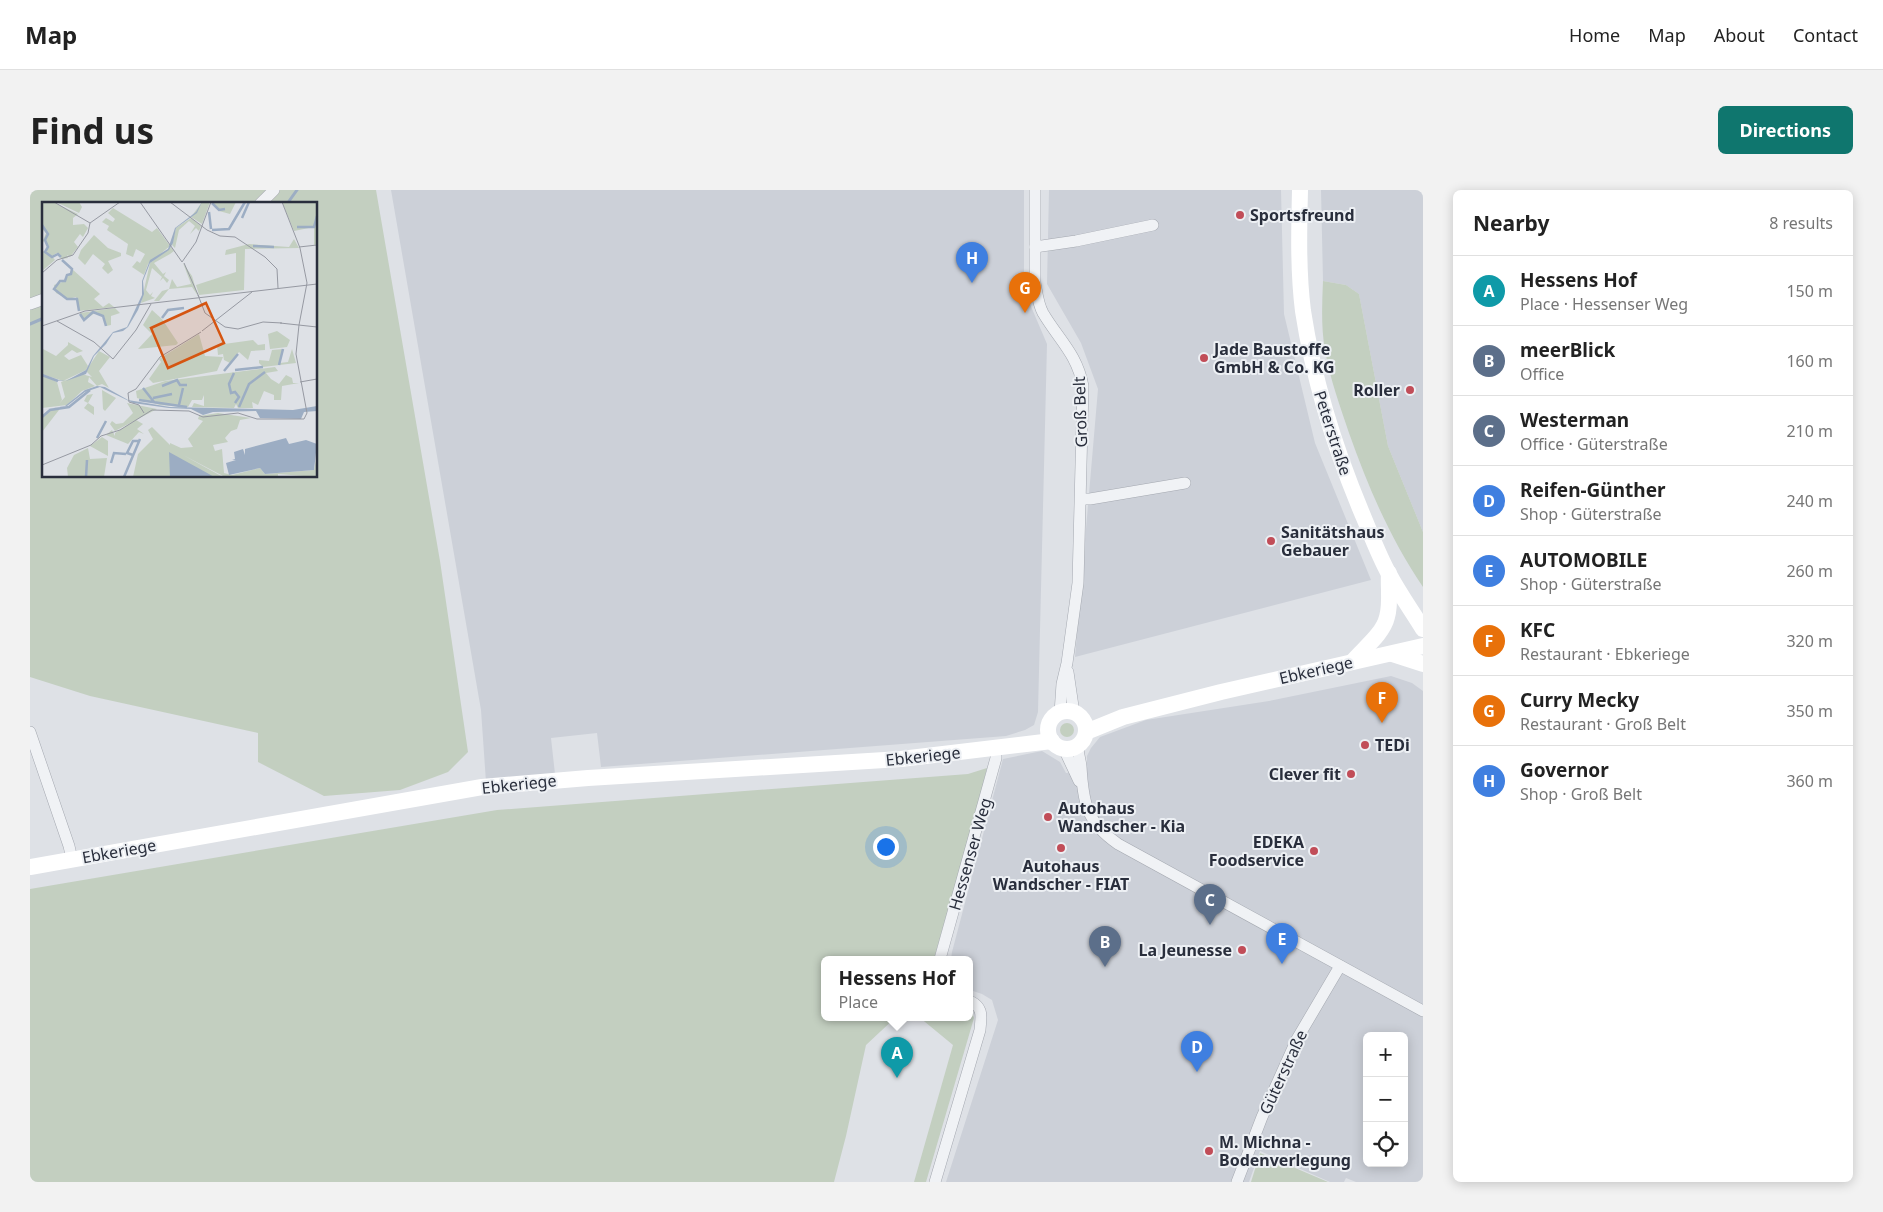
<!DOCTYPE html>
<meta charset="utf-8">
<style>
:root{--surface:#fff;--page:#f2f2f2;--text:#222;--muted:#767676;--line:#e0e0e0;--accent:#0f766e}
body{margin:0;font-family:"Noto Sans",sans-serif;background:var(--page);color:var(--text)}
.controls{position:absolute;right:15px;bottom:15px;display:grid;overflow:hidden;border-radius:8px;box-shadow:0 2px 12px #0003}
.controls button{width:45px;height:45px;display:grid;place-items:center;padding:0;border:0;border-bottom:1px solid var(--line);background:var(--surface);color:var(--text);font:25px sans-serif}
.you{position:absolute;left:855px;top:656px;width:18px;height:18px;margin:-12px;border:4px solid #fff;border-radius:50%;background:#1a73e8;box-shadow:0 0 0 8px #1a73e833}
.badge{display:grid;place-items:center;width:32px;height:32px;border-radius:50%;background:var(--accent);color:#fff;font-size:16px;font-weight:700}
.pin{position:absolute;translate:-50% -41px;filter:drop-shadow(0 1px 2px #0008)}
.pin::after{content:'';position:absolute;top:26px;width:18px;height:15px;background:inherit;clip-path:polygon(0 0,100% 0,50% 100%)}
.popup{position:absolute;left:791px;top:766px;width:152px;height:65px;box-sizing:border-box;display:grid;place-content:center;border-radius:8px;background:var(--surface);filter:drop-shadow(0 1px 4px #0005);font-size:16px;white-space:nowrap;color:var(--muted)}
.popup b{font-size:19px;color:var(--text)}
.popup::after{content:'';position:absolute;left:50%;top:100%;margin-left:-10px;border:10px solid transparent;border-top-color:var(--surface)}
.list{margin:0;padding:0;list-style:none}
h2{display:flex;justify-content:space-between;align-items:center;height:65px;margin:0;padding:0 20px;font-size:21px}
h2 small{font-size:16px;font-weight:400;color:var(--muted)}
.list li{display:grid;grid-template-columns:32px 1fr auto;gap:15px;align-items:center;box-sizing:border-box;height:70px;padding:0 20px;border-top:1px solid var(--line)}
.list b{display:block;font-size:19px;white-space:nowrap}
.list p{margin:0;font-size:16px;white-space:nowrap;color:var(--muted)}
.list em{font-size:16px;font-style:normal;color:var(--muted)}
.icon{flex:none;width:28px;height:28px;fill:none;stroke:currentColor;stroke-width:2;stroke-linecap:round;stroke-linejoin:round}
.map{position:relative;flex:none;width:1393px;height:992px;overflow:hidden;border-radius:8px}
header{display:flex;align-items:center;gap:30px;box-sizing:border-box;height:70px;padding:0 25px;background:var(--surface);border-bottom:1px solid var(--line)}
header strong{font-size:24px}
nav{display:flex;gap:28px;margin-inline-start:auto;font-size:18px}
.intro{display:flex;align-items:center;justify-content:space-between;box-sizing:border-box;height:120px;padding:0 30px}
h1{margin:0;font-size:35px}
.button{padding:12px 22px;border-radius:8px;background:var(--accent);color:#fff;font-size:18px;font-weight:700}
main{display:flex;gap:30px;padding:0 30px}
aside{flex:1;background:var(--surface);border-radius:8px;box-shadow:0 2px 12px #0003}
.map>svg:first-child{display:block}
.built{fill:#ccd0d8;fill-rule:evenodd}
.green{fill:#c3cfc0;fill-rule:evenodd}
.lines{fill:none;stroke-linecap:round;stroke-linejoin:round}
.stream{stroke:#9cadc3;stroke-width:3}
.street-casing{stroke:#a4a8b0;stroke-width:12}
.street{stroke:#f0f2f5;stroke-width:11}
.secondary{stroke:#fff;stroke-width:16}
.poi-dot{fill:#c14d58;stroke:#edf0f4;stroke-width:2}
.labels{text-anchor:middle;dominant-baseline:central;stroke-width:4;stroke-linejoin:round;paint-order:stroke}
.poi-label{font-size:16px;font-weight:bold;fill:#292e3c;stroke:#edf0f4;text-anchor:start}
.street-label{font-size:16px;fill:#292e3c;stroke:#edf0f4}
.inset-river{fill:none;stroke:#9cadc3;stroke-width:2.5}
.inset-road{fill:none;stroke:#9699a2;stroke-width:1}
.view{fill:#d55511;fill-opacity:0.15;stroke:#d55511;stroke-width:2.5}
.inset-edge{fill:none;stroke:#292e3c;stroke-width:2.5}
</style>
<header>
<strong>Map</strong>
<nav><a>Home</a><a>Map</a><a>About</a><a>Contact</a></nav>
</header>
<div class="intro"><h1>Find us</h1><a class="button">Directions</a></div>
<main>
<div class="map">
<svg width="1393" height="992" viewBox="0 0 1393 992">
<rect width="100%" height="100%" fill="#dee1e6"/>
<!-- built -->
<g class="built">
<polygon points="361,0 994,0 994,100 1017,154 1008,522 1004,535 995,540 976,546 571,577 567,543 521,548 525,584 456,592 451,520"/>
<polygon points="1019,0 1251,0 1254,124 1285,253 1341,390 1045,467 1068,199 1051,153 1017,94"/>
<polygon points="1291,0 1393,0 1393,342 1358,256 1329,104 1316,95 1293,91"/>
<path d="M1361 486 1382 493 1393 501V992H1326L1316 988 1314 992H1300L1230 961 1219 992H916L968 830 962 810 952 804 940 800V769H921L922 762 973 569 1012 561 1030 572 1036 583 1053 582 1057 574V566L1061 558 1070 547 1116 530 1239 511ZM1337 846H1374V973H1337Z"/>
</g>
<!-- green -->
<g class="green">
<path d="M0 0H346L410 371 438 562 418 582 370 600 294 606 228 572V543L60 506 0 487ZM14 14H286V286H14Z"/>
<path d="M1293 91 1316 95 1329 104 1358 256 1393 342V397C1360 348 1339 299 1319 243 1310 216 1300 189 1295 160 1291 138 1292 114 1293 91Z"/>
<circle cx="1037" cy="540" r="7"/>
<polygon points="957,578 948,615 904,769 794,769 794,827 866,827 836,855 816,946 804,992 0,992 0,699 467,620 938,584"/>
<polygon points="940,817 944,828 896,992 884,992 923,855 889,827 940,827"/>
<polygon points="1230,963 1298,992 1221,992"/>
</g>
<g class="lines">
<!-- stream -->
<g class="stream">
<polyline points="257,14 267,0"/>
<polyline points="0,134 14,128"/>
</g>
<!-- street casing -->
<g class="street-casing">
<g id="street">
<path d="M1005 0V93C1007 103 1008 114 1013 123 1029 150 1047 164 1053 196L1048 393 1037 473 1032 494 1030 523"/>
<polyline points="230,14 244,0"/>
<polyline points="1005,57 1046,51 1123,35"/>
<polyline points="0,114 14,109"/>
<polyline points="1051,309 1060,309 1155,293"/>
<polyline points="1038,482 1044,523"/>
<polyline points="0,542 39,656 42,669"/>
<path d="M1048 556C1048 563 1050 569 1051 576 1053 612 1056 632 1088 654L1393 821"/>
<polyline points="1034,559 1049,591"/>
<polyline points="910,769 966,568 966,557"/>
<path d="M905 992 950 840C951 826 954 818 940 811"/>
<polyline points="1207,992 1232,927 1267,849 1310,776"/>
</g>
</g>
<!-- street -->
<use href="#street" class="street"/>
<!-- secondary -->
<g class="secondary">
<path d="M1270 0C1269 40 1268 81 1273 121 1284 193 1306 262 1334 328 1342 347 1349 366 1359 384 1369 403 1382 421 1393 439"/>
<polyline points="1362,464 1393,474"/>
<path d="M1323 471C1334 458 1353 444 1357 427 1361 414 1358 397 1359 383"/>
<circle cx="1037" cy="540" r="19"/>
<polyline points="1056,542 1093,527 1191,502 1393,456"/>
<polyline points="0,677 452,597 558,588 871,569 1022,551"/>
</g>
</g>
<!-- markers -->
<g class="poi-dot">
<circle cx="1210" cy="25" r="5"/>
<circle cx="1174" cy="168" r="5"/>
<circle cx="1380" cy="200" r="5"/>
<circle cx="1241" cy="351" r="5"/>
<circle cx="1335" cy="555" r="5"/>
<circle cx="1321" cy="584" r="5"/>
<circle cx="1018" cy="627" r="5"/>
<circle cx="1031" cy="658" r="5"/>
<circle cx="1284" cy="661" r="5"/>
<circle cx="1212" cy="760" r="5"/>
<circle cx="1179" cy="961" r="5"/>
</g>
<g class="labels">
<!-- poi labels -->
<g class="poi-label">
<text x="1220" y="25">Sportsfreund</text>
<text x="1184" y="159">Jade Baustoffe<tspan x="1184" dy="18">GmbH &amp; Co. KG</tspan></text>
<text x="1370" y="200" text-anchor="end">Roller</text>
<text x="1251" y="342">Sanitätshaus<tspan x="1251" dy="18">Gebauer</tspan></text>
<text x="1345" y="555">TEDi</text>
<text x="1311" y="584" text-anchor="end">Clever fit</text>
<text x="1028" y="618">Autohaus<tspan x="1028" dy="18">Wandscher - Kia</tspan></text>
<text x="1274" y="652" text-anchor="end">EDEKA<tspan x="1274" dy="18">Foodservice</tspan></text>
<text x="1031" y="676" text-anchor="middle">Autohaus<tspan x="1031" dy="18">Wandscher - FIAT</tspan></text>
<text x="1202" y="760" text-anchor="end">La Jeunesse</text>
<text x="1189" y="952">M. Michna -<tspan x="1189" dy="18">Bodenverlegung</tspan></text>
</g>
<!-- street labels -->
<g class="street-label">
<text transform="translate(1050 222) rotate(-92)">Groß Belt</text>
<text transform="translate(1303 243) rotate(72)">Peterstraße</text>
<text transform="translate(1286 480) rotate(-13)">Ebkeriege</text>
<text transform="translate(893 566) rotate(-6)">Ebkeriege</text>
<text transform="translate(489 594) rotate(-6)">Ebkeriege</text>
<text transform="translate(89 661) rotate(-10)">Ebkeriege</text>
<text transform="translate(940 664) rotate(-74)">Hessenser Weg</text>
<text transform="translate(1253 882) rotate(-65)">Güterstraße</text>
</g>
</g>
<!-- overview -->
<g transform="translate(12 12)">
<rect width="275" height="275" fill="#dee1e6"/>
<path d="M0 0H11L36 12 31 16V23L42 22 46 26 41 35 38 32 32 40 36 45 28 55 25 53 26 56 20 57 15 51 10 54 13 58 0 69V48L4 51 6 44 3 38 0 41 4 31 0 27ZM14 0H37L40 5 37 11ZM160 0H168L160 22 149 15ZM169 0H194L188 12 177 9ZM240 0H275V42L272 43V25L252 29ZM71 6 110 30 115 26 128 44 106 62 102 73 90 65 95 59 98 61 103 52 94 47 91 55 84 52 86 42 65 28 67 24 60 20 64 16 71 20 73 17 66 11ZM149 16 159 24 157 29 154 26 148 32 153 24 147 19 137 28 133 46 130 43 134 26ZM52 33 66 46 79 51V54L66 59 71 68 66 72 60 66 63 62 51 52 43 63 36 56 39 48ZM252 37 257 46 203 47 202 88 157 93 154 83 194 70V51L183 53 184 48 207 42 247 45ZM129 45 132 49 128 52 112 61 121 72 124 70 122 74 127 78 125 81 121 76 118 79 120 75 110 66 104 88 108 93 111 90 109 94 113 96 99 101 108 61ZM141 61 150 74 156 94 150 85 127 87 117 99H112L120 89 127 87 130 77 135 85 149 82ZM30 67 58 92 52 97 61 105 67 101 72 105 37 109 34 95 26 97 14 91 12 83 23 79ZM73 106 78 111 69 114V123L64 124 62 114 54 110 43 118 39 114 38 111ZM110 108 120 117 136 141 134 143 96 147 110 132 101 123ZM235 129 248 138 245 145 228 147 226 132ZM157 132 163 154 181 155 175 169 111 181 107 177 119 160 117 157ZM211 138 216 143 223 142V148L209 149 206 158 197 150 188 161 182 158 181 152 176 153 175 143ZM26 140 41 149 35 151 30 148 22 154 27 158 39 153 46 164 44 168 21 179 0 172 1 147 14 154 26 143ZM241 147 238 161 246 160 250 147 254 161 221 165 217 161V158L227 159 230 148ZM57 149 68 155 57 169 67 186 60 182 55 184 47 175 46 180 53 184 40 189 25 203 0 206V173L15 180 20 198 17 202 23 195 19 180 40 172 50 175 44 169ZM233 165 236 169 224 171 229 177 237 182 244 173 250 176 251 181H257L240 184 239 198H232V202V193L222 189 216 203 210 200 211 206H196L194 202 192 206 150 205 152 201 162 204V193L160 198H150L146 205 118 203 95 196 94 189 123 179ZM60 188 74 196 63 209 61 207ZM51 192 46 201 52 205V213L42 206 46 201 42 199 45 193ZM85 201 115 207 73 229 68 222 70 219 74 222 81 221 91 211ZM9 208H17L0 230V216ZM176 211 209 216 198 218 195 227 189 229 183 236 186 240 171 243 173 249 180 247 182 271 190 273 218 266 223 272 272 268 275 254V275L236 272V275H183L141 253 181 275H91L96 252 111 237 106 228 110 225 128 243V241L139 246 151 245 146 237 161 219 156 217 157 214ZM94 218 101 222 95 227 102 232 97 230 86 242 64 233 70 228 73 234V231ZM60 235 66 239V254L48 244ZM46 246 48 257 65 256 62 275H26L25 266 32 253Z" fill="#c3cfc0"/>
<path d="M160 0 155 11 134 26 131 41 127 48 108 61 101 79 102 92 96 108 86 125 81 129 71 131 64 142 52 154 44 172 24 179H15L13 178 24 179 44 168 51 154 71 130 85 125 100 93V79L108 58 126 47 133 26 154 10ZM55 184 63 185 86 198 128 205 251 208 275 204V209L262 210 259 217 218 216 214 209 171 210 161 213 149 207 127 206 91 201 58 185 43 190 25 204 0 208 23 204 43 188ZM244 236 247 242 264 238 275 242 272 268 223 272 218 266 187 273 184 261 194 258H190L193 257 192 250 201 247 203 253V247ZM127 250 167 272 172 275H128Z" fill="#9cadc3"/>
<path class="inset-river" d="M170 1 177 8 183 7M167 10 169 27M200 16 207 0M0 23 6 32 3 38 6 45 3 50 10 55 16 52 19 55M255 25H272L275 14M170 28 187 27 203 0M211 44 232 45M20 58 30 67 29 72 25 73 23 79H18L12 87 25 97H35L37 109M38 112 42 118 51 110 61 114 64 124M120 116 126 108 142 106M237 163 241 147M193 168 221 165M182 169 196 152M192 171 187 182 189 191 193 190 197 195 193 201M0 173 16 179M120 184 135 178 138 183H145M101 186 112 200M111 196 130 192M97 198 145 205M137 203 141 186M197 205 207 182 223 170M0 215 8 208 27 205 48 188M55 236 64 219M91 253 85 251 91 239H97M69 261 72 251 84 252M44 275 45 258M82 275 98 237"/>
<path class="inset-road" d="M12 0 48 21 78 0M98 0 140 60M128 0 165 28 178 34 193 35 223 55 235 67 236 86M240 0 258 46 265 81 257 123M257 45 275 43M140 60 154 40 169 0M142 61 157 95M0 71 15 58 31 53 46 31 48 21M156 93 163 111 183 125 196 127 221 120 240 121M15 119 52 140 71 157 94 128 109 102M238 121 275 125M0 124 43 109 275 82M160 129 210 90M258 180 275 177M102 211 97 203 87 200 86 191 94 187 118 155 159 130M0 263 49 243 59 234 78 228 110 208 147 209 161 215 196 211 215 217H262L265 211 254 152 257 123"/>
<path class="view" d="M164 101 182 141 126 166 109 126Z"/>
<rect width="275" height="275" class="inset-edge"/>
</g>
</svg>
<div class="controls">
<button>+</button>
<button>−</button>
<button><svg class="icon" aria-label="locate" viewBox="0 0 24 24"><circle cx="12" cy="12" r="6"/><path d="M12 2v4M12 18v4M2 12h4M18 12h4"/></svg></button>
</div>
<div class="you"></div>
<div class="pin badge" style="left:867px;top:888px;background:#0f9aa8">A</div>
<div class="popup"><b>Hessens Hof</b>Place</div>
<div class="pin badge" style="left:1075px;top:777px;background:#5c6f8a">B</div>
<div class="pin badge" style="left:1180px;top:735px;background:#5c6f8a">C</div>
<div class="pin badge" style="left:1167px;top:882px;background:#3f7fe0">D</div>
<div class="pin badge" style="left:1252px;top:774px;background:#3f7fe0">E</div>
<div class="pin badge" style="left:1352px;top:533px;background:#e8710a">F</div>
<div class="pin badge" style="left:995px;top:123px;background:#e8710a">G</div>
<div class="pin badge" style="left:942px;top:93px;background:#3f7fe0">H</div>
</div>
<aside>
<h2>Nearby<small>8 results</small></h2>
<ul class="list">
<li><span class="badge" style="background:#0f9aa8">A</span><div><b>Hessens Hof</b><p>Place · Hessenser Weg</p></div><em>150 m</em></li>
<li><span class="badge" style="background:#5c6f8a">B</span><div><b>meerBlick</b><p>Office</p></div><em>160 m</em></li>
<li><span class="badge" style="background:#5c6f8a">C</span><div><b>Westerman</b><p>Office · Güterstraße</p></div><em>210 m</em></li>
<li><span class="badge" style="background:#3f7fe0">D</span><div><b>Reifen-Günther</b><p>Shop · Güterstraße</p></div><em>240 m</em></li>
<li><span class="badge" style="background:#3f7fe0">E</span><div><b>AUTOMOBILE</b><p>Shop · Güterstraße</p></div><em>260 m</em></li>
<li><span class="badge" style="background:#e8710a">F</span><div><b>KFC</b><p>Restaurant · Ebkeriege</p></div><em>320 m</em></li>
<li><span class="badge" style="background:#e8710a">G</span><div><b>Curry Mecky</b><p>Restaurant · Groß Belt</p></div><em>350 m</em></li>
<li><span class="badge" style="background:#3f7fe0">H</span><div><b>Governor</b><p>Shop · Groß Belt</p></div><em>360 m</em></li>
</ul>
</aside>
</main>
